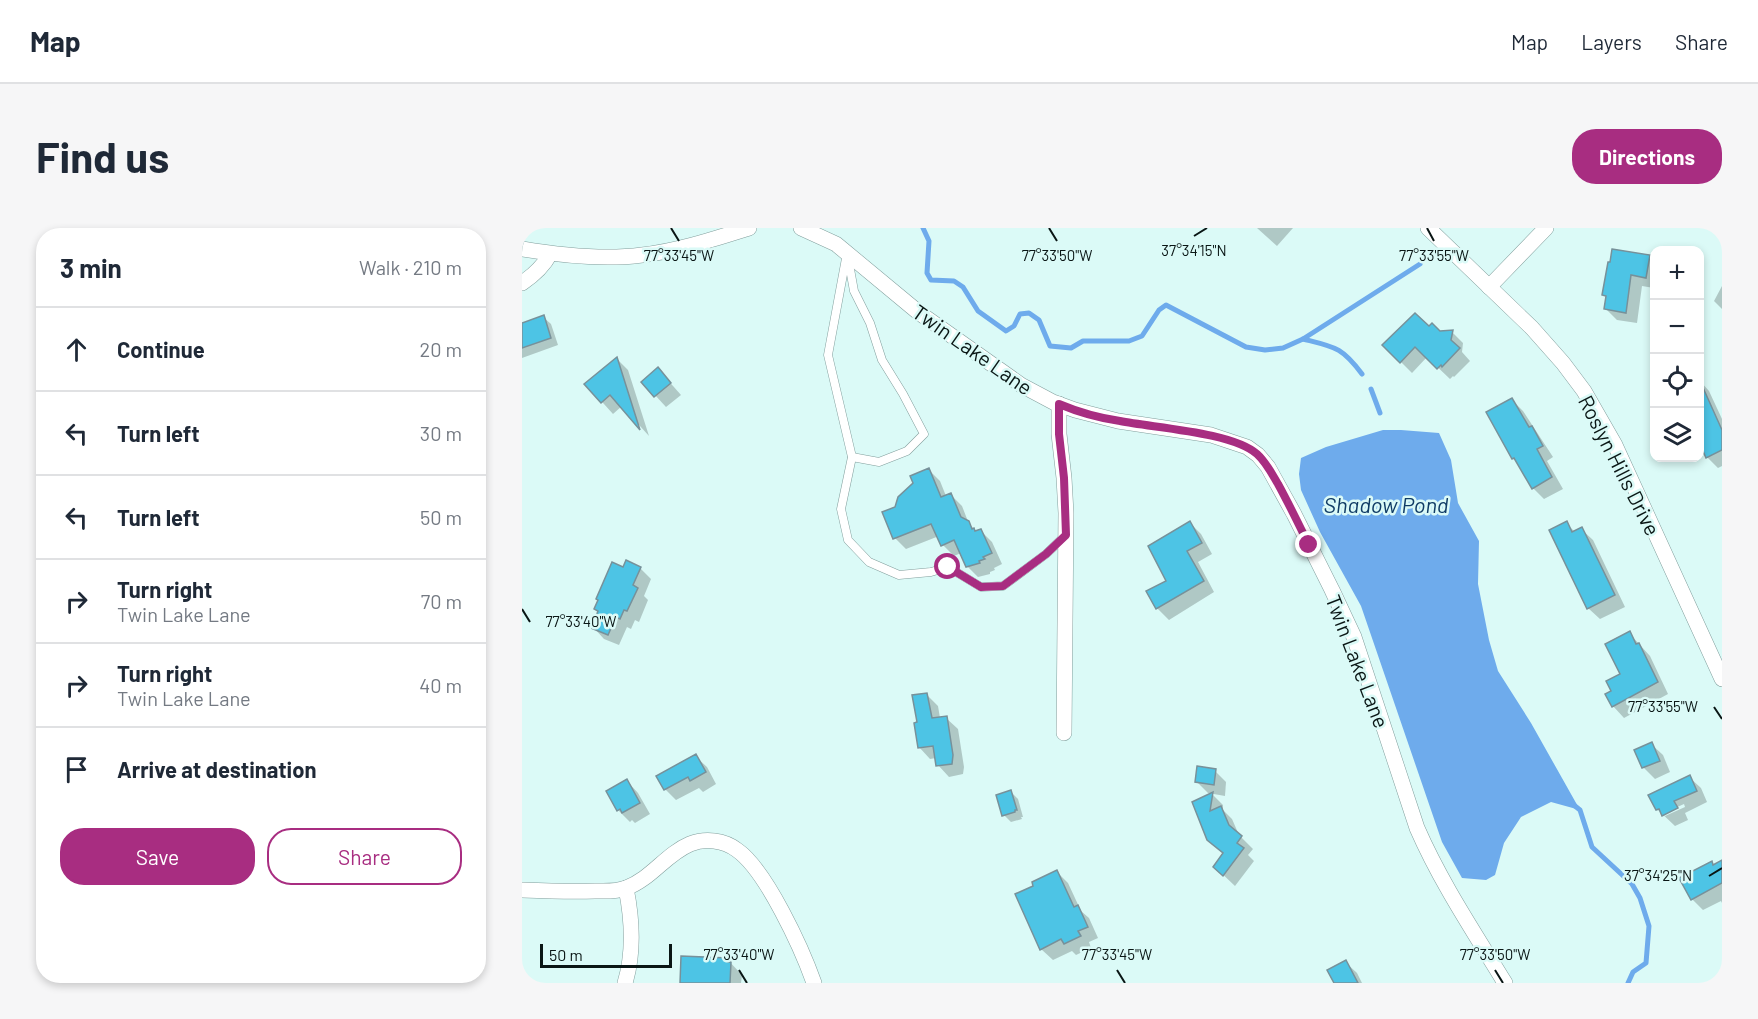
<!DOCTYPE html>
<meta charset="utf-8">
<style>
:root{--surface:#fff;--page:#f6f6f7;--text:#1f2937;--muted:#747a83;--line:#e0e1e3;--accent:#a82d81}
body{margin:0;font-family:Barlow,sans-serif;background:var(--page);color:var(--text)}
.controls{position:absolute;right:18px;top:18px;display:grid;overflow:hidden;border-radius:12px;box-shadow:0 3px 9px #0003}
.controls button{width:54px;height:54px;display:grid;place-items:center;padding:0;border:0;border-bottom:2px solid var(--line);background:var(--surface);color:var(--text);font:30px sans-serif}
.scale{position:absolute;left:18px;bottom:15px;width:132px;box-sizing:border-box;padding-left:6px;border:3px solid #0a1615;border-top:0;font-size:16px;line-height:21px;white-space:nowrap;color:#0a1615;-webkit-text-stroke:4px #dbfaf7;paint-order:stroke}
.stop{position:absolute;width:18px;height:18px;margin:-14px;border:4px solid #a82d81;border-radius:50%;background:#fff}
.stop.end{background:#a82d81;border-color:#fff;box-shadow:0 2px 6px #0008}
.list{margin:0;padding:0;list-style:none}
h2{display:flex;justify-content:space-between;align-items:center;height:78px;margin:0;padding:0 24px;font-size:26px}
h2 small{font-size:20px;font-weight:400;color:var(--muted)}
.list li{display:grid;grid-template-columns:39px 1fr auto;gap:18px;align-items:center;box-sizing:border-box;height:84px;padding:0 24px;border-top:2px solid var(--line)}
.list b{display:block;font-size:22px;white-space:nowrap}
.list p{margin:0;font-size:20px;white-space:nowrap;color:var(--muted)}
.list em{font-size:20px;font-style:normal;color:var(--muted)}
.actions{display:flex;gap:12px;padding:18px 24px}
.actions a{flex:1;padding:14px 0;border:2px solid var(--accent);border-radius:24px;text-align:center;font-size:21px;color:var(--accent)}
.actions .main{background:var(--accent);color:#fff}
.icon{flex:none;width:33px;height:33px;fill:none;stroke:currentColor;stroke-width:2;stroke-linecap:round;stroke-linejoin:round}
.map{position:relative;flex:none;width:1200px;height:755px;overflow:hidden;border-radius:24px}
header{display:flex;align-items:center;gap:36px;box-sizing:border-box;height:84px;padding:0 30px;background:var(--surface);border-bottom:2px solid var(--line)}
header strong{font-size:28px}
nav{display:flex;gap:33px;margin-inline-start:auto;font-size:21px}
.intro{display:flex;align-items:center;justify-content:space-between;box-sizing:border-box;height:144px;padding:0 36px}
h1{margin:0;font-size:42px}
.button{padding:15px 27px;border-radius:24px;background:var(--accent);color:#fff;font-size:21px;font-weight:700}
main{display:flex;gap:36px;padding:0 36px}
aside{flex:1;background:var(--surface);border-radius:24px;box-shadow:0 3px 9px #0003}
.map>svg:first-child{display:block}
.water{fill:#6eabec}
.shadow{fill:#0003;fill-rule:evenodd}
.lines{fill:none;stroke-linecap:round;stroke-linejoin:round}
.stream{stroke:#6eabec;stroke-width:5}
.building{fill:#4dc4e5;stroke:#77919a;stroke-width:1.5}
.service-casing{stroke:#829f9d;stroke-width:9}
.minor-casing{stroke:#829f9d;stroke-width:16}
.service{stroke:#fff;stroke-width:8}
.minor{stroke:#fff;stroke-width:15}
.route{stroke:#a82d81;stroke-width:8}
.ticks{fill:none;stroke:#0a1615;stroke-width:2}
.labels{text-anchor:middle;dominant-baseline:central;stroke-width:5;stroke-linejoin:round;paint-order:stroke}
.street-label{font-size:21px;fill:#0a1615;stroke:#dbfaf7}
.water-label{font-size:22px;font-style:italic;fill:#103c66;stroke:#dbfaf7}
.ticks-label{font-size:15px;text-anchor:middle;fill:#0a1615;stroke:#dbfaf7;stroke-width:5;stroke-linejoin:round;paint-order:stroke}
</style>
<header>
<strong>Map</strong>
<nav><a>Map</a><a>Layers</a><a>Share</a></nav>
</header>
<div class="intro"><h1>Find us</h1><a class="button">Directions</a></div>
<main>
<aside>
<h2>3 min<small>Walk · 210 m</small></h2>
<ul class="list">
<li><svg class="icon" aria-label="ahead" viewBox="0 0 24 24"><path d="M12 20V5M6 11l6-6 6 6"/></svg><div><b>Continue</b></div><em>20 m</em></li>
<li><svg class="icon" aria-label="left" viewBox="0 0 24 24"><path d="M17 20v-9H6M10 6l-5 5 5 5"/></svg><div><b>Turn left</b></div><em>30 m</em></li>
<li><svg class="icon" aria-label="left" viewBox="0 0 24 24"><path d="M17 20v-9H6M10 6l-5 5 5 5"/></svg><div><b>Turn left</b></div><em>50 m</em></li>
<li><svg class="icon" aria-label="right" viewBox="0 0 24 24"><path d="M7 20v-9h11M14 6l5 5-5 5"/></svg><div><b>Turn right</b><p>Twin Lake Lane</p></div><em>70 m</em></li>
<li><svg class="icon" aria-label="right" viewBox="0 0 24 24"><path d="M7 20v-9h11M14 6l5 5-5 5"/></svg><div><b>Turn right</b><p>Twin Lake Lane</p></div><em>40 m</em></li>
<li><svg class="icon" aria-label="arrive" viewBox="0 0 24 24"><path d="M6 21V4h12l-3 4 3 4H6"/></svg><div><b>Arrive at destination</b></div></li>
</ul>
<div class="actions"><a class="main">Save</a><a>Share</a></div>
</aside>
<div class="map">
<svg width="1200" height="755" viewBox="0 0 1200 755">
<rect width="100%" height="100%" fill="#dbfaf7"/>
<!-- water -->
<polygon class="water" points="861,202 879,202 917,205 929,232 936,275 957,313 956,356 967,412 976,443 1009,495 1058,582 1029,574 999,589 982,615 973,647 964,652 940,650 920,614 839,378 798,304 779,262 777,246 779,230 804,219"/>
<!-- shadow -->
<g class="shadow">
<polygon points="735,0 771,0 755,18"/>
<polygon points="1127,29 1132,34 1132,60 1120,58 1115,95 1095,92 1083,80 1085,70 1082,67"/>
<polygon points="1200,58 1200,81 1192,73"/>
<polygon points="21,89 29,96 36,117 0,130 0,96"/>
<polygon points="907,100 917,104 930,104 941,115 940,124 948,133 932,149 931,148 928,151 905,129 890,145 862,117"/>
<polygon points="95,131 106,142 127,208 100,178 91,186 64,156"/>
<polygon points="136,141 159,167 144,179 121,154"/>
<polygon points="1178,153 1187,163 1200,191 1200,238 1196,240 1185,229 1183,224 1182,225 1178,221"/>
<polygon points="990,172 1001,183 1031,229 1025,233 1041,261 1022,271 1011,260 997,235 992,230"/>
<polygon points="407,242 418,253 424,268 429,267 440,278 447,296 455,304 458,302 470,314 480,336 472,340 473,342 468,344 468,346 456,349 445,338 439,325 432,328 421,317 417,308 384,321 373,310 374,280"/>
<polygon points="668,295 679,306 690,326 676,334 692,364 647,392 635,380 626,364 646,354"/>
<polygon points="1044,295 1053,304 1059,301 1071,312 1103,379 1078,391 1066,380"/>
<polygon points="118,340 129,351 122,368 126,372 117,394 113,392 109,401 105,399 97,417 82,411 71,399 102,341"/>
<polygon points="1107,405 1128,428 1146,466 1102,490 1091,478 1091,464 1100,446"/>
<polygon points="404,466 416,478 418,490 424,490 436,501 442,539 441,546 427,549 416,537 414,530 408,531 397,519 396,495"/>
<polygon points="1129,516 1141,527 1148,544 1133,551 1122,540 1114,523"/>
<polygon points="173,528 185,539 194,556 181,564 177,560 154,572 143,561"/>
<polygon points="693,543 704,554 703,568 686,565 674,553"/>
<path d="M1167 549 1179 560 1185 574 1163 585 1166 592 1153 598 1135 581ZM1162 576 1163 579 1143 588 1140 586Z"/>
<polygon points="105,553 116,565 128,586 113,595 110,592 108,594 96,582 86,564"/>
<polygon points="489,564 496,571 501,589 499,589 500,591 489,594 482,587"/>
<polygon points="690,566 701,577 701,582 710,591 717,607 731,621 726,627 732,633 713,658 693,639 702,626 686,611 672,574"/>
<polygon points="1200,634 1200,675 1199,673 1181,682 1170,671 1189,635 1192,638"/>
<polygon points="535,644 546,655 559,683 567,690 576,710 567,714 569,720 554,727 550,723 531,732 519,721 513,659"/>
<polygon points="160,729 205,731 220,747 219,755 160,755"/>
<polygon points="823,734 835,745 840,755 814,755 807,742"/>
</g>
<g class="lines">
<!-- stream -->
<g class="stream">
<polyline points="401,0 407,13 405,45 409,52 432,53 441,59 456,83 484,103 492,98 498,86 507,85 517,92 528,118 549,120 561,113 607,113 620,108 637,82 644,77 724,119 743,122 761,120 781,111 898,36"/>
<path d="M781 111C813 119 820 119 840 146"/>
<polyline points="849,161 858,185"/>
<polyline points="1053,578 1058,582 1070,619 1110,656 1118,670 1127,698 1124,735 1111,744 1106,755"/>
</g>
</g>
<!-- building -->
<g class="building">
<polygon points="1090,21 1128,27 1124,50 1109,47 1104,85 1082,81 1084,68 1080,67 1086,34 1088,34"/>
<polygon points="893,85 907,98 910,95 918,103 931,102 929,112 938,120 920,139 919,137 915,141 893,119 878,135 860,117"/>
<polygon points="22,87 29,110 0,120 0,95"/>
<polygon points="95,129 118,202 88,167 79,175 62,156"/>
<polygon points="136,139 149,155 132,169 119,154"/>
<polygon points="1178,153 1200,202 1200,222 1184,230 1178,216"/>
<polygon points="990,170 1007,199 1010,198 1021,218 1015,221 1030,249 1010,261 992,230 990,231 964,184"/>
<polygon points="407,240 419,269 429,265 439,289 447,293 450,301 452,300 453,303 459,301 470,325 461,329 463,331 457,333 458,335 444,339 432,312 419,318 409,296 371,311 360,284 373,279 376,269 391,255 388,248"/>
<polygon points="668,293 680,315 665,323 682,353 634,381 624,363 644,353 626,318"/>
<polygon points="1045,293 1050,304 1060,299 1093,367 1065,381 1027,302"/>
<polygon points="104,332 119,339 111,357 116,360 105,383 102,382 98,391 94,389 86,407 69,400 76,383 72,381 76,372 74,371 90,334 101,339"/>
<polygon points="1108,403 1114,416 1117,415 1136,454 1090,479 1083,466 1089,463 1084,453 1098,446 1083,416"/>
<polygon points="405,465 410,490 425,488 431,527 430,536 414,538 411,518 396,520 392,495 395,494 390,467"/>
<polygon points="1130,514 1138,533 1120,540 1112,522"/>
<polygon points="174,526 184,544 168,553 166,549 142,562 134,548"/>
<polygon points="675,538 694,541 692,557 673,554"/>
<polygon points="1168,547 1175,563 1152,573 1156,580 1140,588 1137,581 1134,582 1126,567"/>
<polygon points="105,551 118,575 100,585 98,581 95,583 84,563"/>
<polygon points="489,562 495,582 493,582 493,584 480,588 474,567"/>
<polygon points="691,564 688,583 699,578 707,597 720,608 715,615 722,620 701,648 691,639 701,625 685,612 670,574"/>
<polygon points="1200,632 1200,655 1169,672 1157,650 1190,633 1191,637"/>
<polygon points="535,642 552,679 556,677 566,699 556,703 559,708 542,716 539,711 518,722 493,666 511,658 510,654"/>
<polygon points="159,728 206,730 206,734 209,734 208,755 158,755"/>
<polygon points="824,732 836,755 812,755 805,742"/>
</g>
<g class="lines">
<!-- service casing -->
<g class="service-casing">
<g id="service">
<polyline points="325,25 306,127 330,229 319,281 326,312 347,334 377,347 409,344 426,339 459,359 481,358 524,326 543,308"/>
<polyline points="326,30 332,63 348,95 360,132 381,166 402,206 385,223 357,234 330,229"/>
</g>
</g>
<!-- minor casing -->
<g class="minor-casing">
<g id="minor">
<path d="M279 0 314 16 396 84 499 157 531 174 553 182 596 193 689 207 725 219 736 227 746 239 772 286 810 362 832 409 895 600C919 655 952 704 983 755"/>
<polyline points="906,0 1010,100 1041,135 1062,163 1093,217 1200,451"/>
<path d="M0 21C36 27 83 32 120 27 156 23 192 11 227 0"/>
<path d="M0 55C12 47 21 39 28 26"/>
<polyline points="967,59 1024,0"/>
<polyline points="537,176 537,206 542,250 544,285 542,505"/>
<path d="M0 662C24 663 48 664 73 663 84 663 94 664 104 660 129 651 144 626 168 616 183 610 202 612 215 622 244 642 280 721 292 755"/>
<path d="M103 755C112 725 110 690 104 660"/>
</g>
</g>
<!-- service -->
<use href="#service" class="service"/>
<!-- minor -->
<use href="#minor" class="minor"/>
</g>
<g class="lines">
<!-- route -->
<path class="route" d="M426 339 459 359 481 358 524 326 544 307 542 250 537 206V176C556 184 577 190 598 193 633 200 710 204 735 226 744 234 750 246 756 256 767 276 777 297 787 317"/>
</g>
<!-- ticks -->
<path class="ticks" d="M149 0 157 13M527 0 535 13M905 0 912 13M672 8 685 0M0 381 8 394M1192 479 1200 491M1187 648 1200 640M217 742 225 755M595 742 603 755M973 742 981 755"/>
<g class="labels">
<!-- street labels -->
<g class="street-label">
<text transform="translate(451 121) rotate(35)">Twin Lake Lane</text>
<text transform="translate(1098 237) rotate(63)">Roslyn Hills Drive</text>
<text transform="translate(836 433) rotate(69)">Twin Lake Lane</text>
</g>
<!-- water labels -->
<g class="water-label">
<text x="864" y="276">Shadow Pond</text>
</g>
</g>
<g class="ticks-label">
<text x="672" y="28">37°34'15"N</text>
<text x="157" y="33">77°33'45"W</text>
<text x="535" y="33">77°33'50"W</text>
<text x="912" y="33">77°33'55"W</text>
<text x="59" y="399">77°33'40"W</text>
<text x="1141" y="484">77°33'55"W</text>
<text x="1136" y="653">37°34'25"N</text>
<text x="217" y="732">77°33'40"W</text>
<text x="595" y="732">77°33'45"W</text>
<text x="973" y="732">77°33'50"W</text>
</g>
</svg>
<div class="controls">
<button>+</button>
<button>−</button>
<button><svg class="icon" aria-label="locate" viewBox="0 0 24 24"><circle cx="12" cy="12" r="6"/><path d="M12 2v4M12 18v4M2 12h4M18 12h4"/></svg></button>
<button><svg class="icon" aria-label="layers" viewBox="0 0 24 24"><path d="M12 4l9 5-9 5-9-5zM3 14l9 5 9-5"/></svg></button>
</div>
<div class="scale">50 m</div>
<div class="stop" style="left:426px;top:339px"></div>
<div class="stop end" style="left:787px;top:317px"></div>
</div>
</main>
